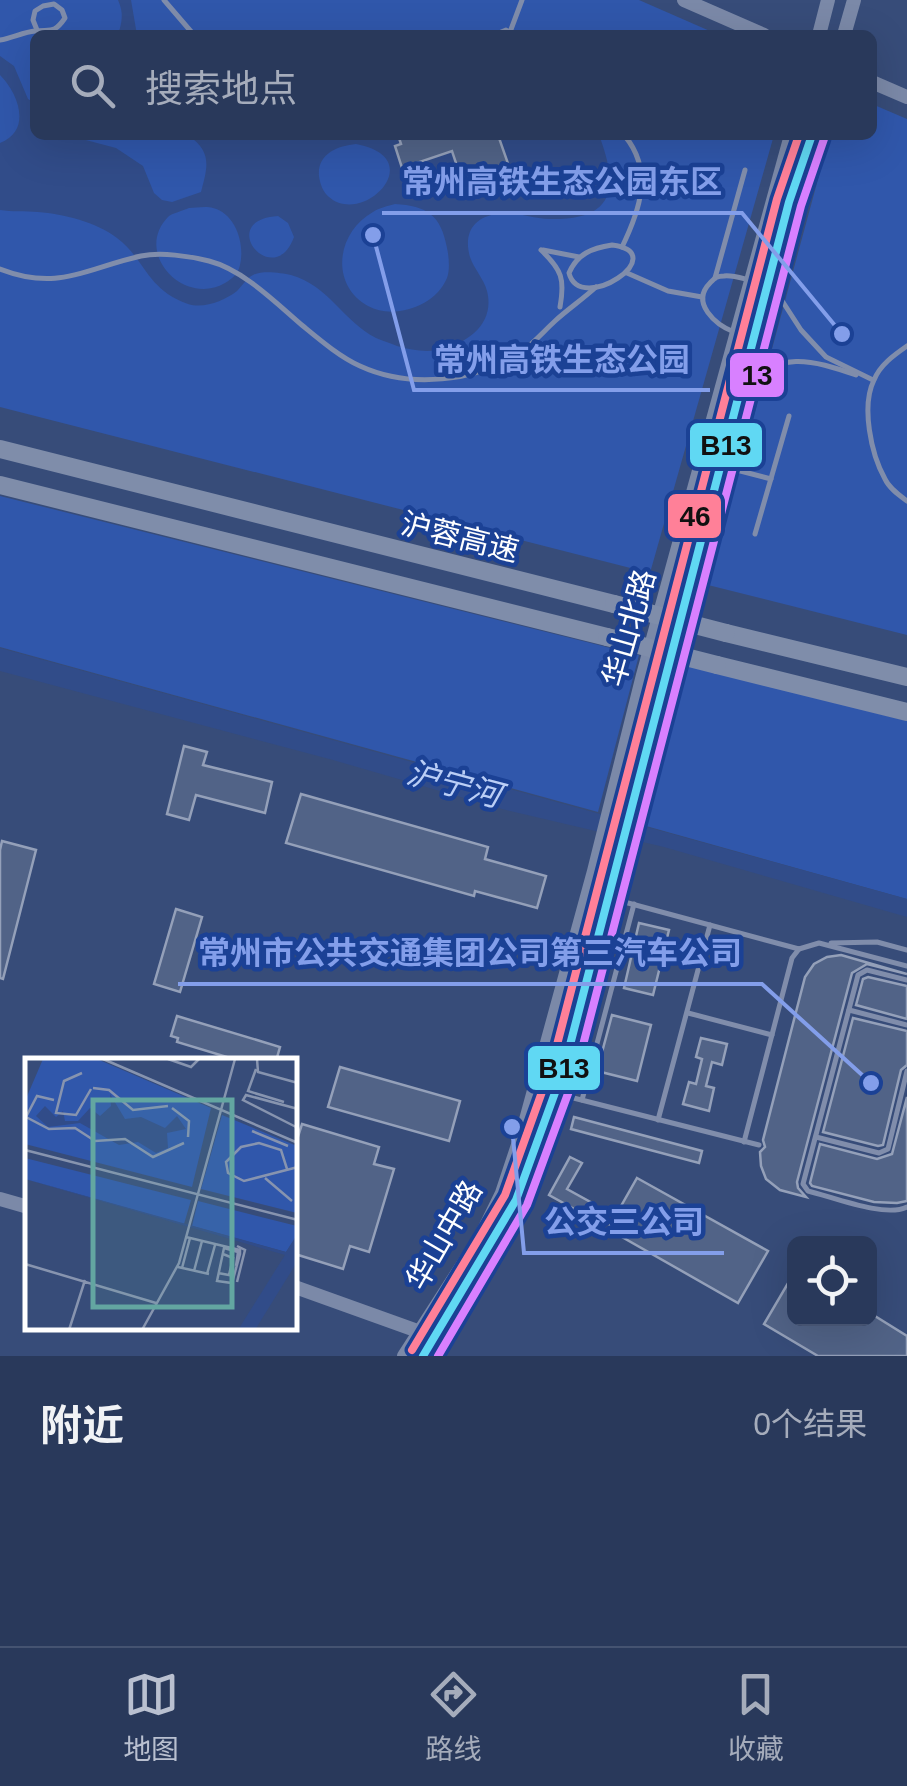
<!DOCTYPE html>
<html lang="zh">
<meta charset="utf-8">
<style>
:root{--surface:#29395b;--page:#354464;--text:#f1f3f6;--muted:#a5acbb;--line:#455371;--accent:#b9c0d0}
body{margin:0;font-family:Arial,"Noto Sans SC",sans-serif;background:var(--page);color:var(--text)}
.controls{position:absolute;right:30px;bottom:30px;display:grid;overflow:hidden;border-radius:15px;box-shadow:0 10px 40px #0002}
.controls button{width:90px;height:90px;display:grid;place-items:center;padding:0;border:0;border-bottom:2px solid var(--line);background:var(--surface);color:var(--text);font:50px sans-serif}
.list{margin:0;padding:0;list-style:none}
h2{display:flex;justify-content:space-between;align-items:center;height:130px;margin:0;padding:0 40px;font-size:42px}
h2 small{font-size:32px;font-weight:400;color:var(--muted)}
.icon{flex:none;width:55px;height:55px;fill:none;stroke:currentColor;stroke-width:2;stroke-linecap:round;stroke-linejoin:round}
.map{position:relative;flex:none;width:907px;height:1356px;overflow:hidden}
.search{position:absolute;background:var(--surface);box-shadow:0 10px 40px #0002;left:30px;right:30px;top:30px;height:110px;display:flex;align-items:center;gap:25px;box-sizing:border-box;padding:0 35px;border-radius:15px;color:var(--muted);font-size:38px}
.sheet{height:290px;background:var(--surface)}
nav{display:flex;justify-content:space-around;align-items:center;box-sizing:border-box;height:140px;border-top:2px solid var(--line);background:var(--surface);font-size:28px;color:var(--muted)}
nav a{display:grid;justify-items:center;gap:5px}
nav .on{color:var(--accent)}
.map>svg:first-child{display:block}
.green{fill:#3057ab}
.water{fill:#314c89;fill-rule:evenodd}
.building{fill:#516387;stroke:#94a0b9;stroke-width:2.5}
.lines{fill:none;stroke-linecap:round;stroke-linejoin:round}
.lane{stroke:#808dab;stroke-width:5}
.secondary{stroke:#7b89a8;stroke-width:14}
.highway{stroke:#7f8daa;stroke-width:18}
.lane-bridge{stroke:#808dab;stroke-width:5}
.highway-bridge{stroke:#7f8daa;stroke-width:18}
.bus-1-casing{stroke:#1b4195;stroke-width:15}
.bus-2-casing{stroke:#1b4195;stroke-width:15}
.bus-3-casing{stroke:#1b4195;stroke-width:15}
.bus-1{stroke:#60d8f3;stroke-width:8}
.bus-2{stroke:#d880ff;stroke-width:8}
.bus-3{stroke:#ff8098;stroke-width:8}
.labels{text-anchor:middle;dominant-baseline:central;stroke-width:9;stroke-linejoin:round;paint-order:stroke}
.street-label{font-size:30px;fill:#fff;stroke:#1b4195}
.water-label{font-size:32px;font-style:italic;fill:#bacef6;stroke:#1b4195}
.inset-road{fill:none;stroke:#8794af;stroke-width:2.5}
.view{fill:#63a6a1;fill-opacity:0.15;stroke:#63a6a1;stroke-width:5}
.inset-edge{fill:none;stroke:#fff;stroke-width:5}
.leader{fill:none;stroke:#839eea;stroke-width:4}
.callout-dot{fill:#839eea;stroke:#1b4195;stroke-width:4}
.callout-label{font-size:32px;text-anchor:middle;font-weight:bold;fill:#839eea;stroke:#1b4195;stroke-width:9;stroke-linejoin:round;paint-order:stroke}
.line-badge{stroke:#1b4195;stroke-width:4}
.pale-badge-label{font-size:28px;text-anchor:middle;font-weight:bold;fill:#111}
</style>
<div class="map">
<svg width="907" height="1356" viewBox="0 0 907 1356">
<rect width="100%" height="100%" fill="#374c79"/>
<!-- green -->
<g class="green">
<polygon points="0,0 639,0 719,35 35,35 35,135 774,135 650,573 0,407"/>
<polygon points="872,104 907,119 907,635 708,585 830,135 872,135"/>
<polygon points="0,496 639,655 598,812 0,647"/>
<polygon points="687,665 907,721 907,899 646,826"/>
</g>
<!-- water -->
<g class="water">
<path d="M118 0H131L137 35H118C122 22 124 13 118 0Z"/>
<path d="M0 56 14 66 28 99 35 103V135L82 139 116 148 143 166 154 193 162 200 172 202 201 192C208 166 212 152 188 135H374L399 139 402 144 395 147 402 168 452 151 462 181 467 180 470 186 511 172 499 135H599C619 188 615 220 550 219 531 219 518 211 497 214 474 217 463 233 470 257 474 269 484 279 487 291 495 322 470 342 442 349 428 353 411 350 397 346 391 343 382 341 376 338 344 322 328 285 291 275 281 273 263 270 253 275 247 278 242 286 237 291 224 301 204 309 188 304 146 289 146 260 117 238 96 222 64 214 38 212 25 211 12 212 0 210V143C32 131 19 94 0 75ZM356 144C431 158 363 227 329 197 323 192 320 184 319 176 317 154 337 146 356 144ZM395 204C427 206 441 215 447 248 449 257 450 270 447 278 435 307 393 320 368 306 329 284 337 232 373 212 379 208 388 206 395 204ZM189 208C196 208 206 206 213 208 236 214 245 244 240 265 238 274 233 278 225 283 184 307 133 253 168 217 172 213 183 211 189 208ZM278 216 288 223 294 237C274 292 214 220 278 216Z"/>
<polygon points="0,648 907,899 907,917 664,847 502,809 333,760 0,671"/>
</g>
<!-- building -->
<g class="building">
<polygon points="398,135 498,135 511,172 469,186 467,180 462,181 452,151 402,168 395,146 401,144"/>
<polygon points="184,746 207,752 203,765 272,782 265,813 196,795 189,820 167,814"/>
<polygon points="301,794 488,847 485,859 546,876 537,908 475,891 474,896 286,843"/>
<polygon points="2,841 36,850 3,979 0,978 0,850"/>
<polygon points="176,909 202,917 180,992 154,984"/>
<polygon points="639,923 669,930 653,995 624,988"/>
<polygon points="841,955 907,974 867,964 852,973 797,1182 798,1188 806,1197 780,1190 766,1179 761,1166 760,1152 765,1147 763,1140 805,977 814,964 827,957"/>
<polygon points="868,977 907,986 907,1019 856,1005 863,979"/>
<polygon points="612,1015 651,1025 637,1081 597,1071"/>
<polygon points="177,1016 280,1047 276,1061 240,1061 177,1042 178,1038 171,1036"/>
<polygon points="853,1018 907,1031 907,1065 901,1070 883,1145 878,1146 823,1132"/>
<polygon points="701,1038 727,1044 722,1065 712,1062 706,1086 714,1088 709,1111 683,1104 689,1082 696,1084 702,1059 696,1057"/>
<polygon points="340,1067 460,1101 449,1141 328,1107"/>
<polygon points="907,1097 907,1201 897,1203 874,1202 812,1186 810,1183 820,1144 877,1159 892,1154"/>
<polygon points="574,1117 702,1151 699,1163 571,1129"/>
<polygon points="302,1124 379,1147 374,1164 394,1169 369,1252 350,1246 343,1269 295,1254 295,1146"/>
<polygon points="570,1157 582,1163 567,1189 594,1204 587,1216 549,1195"/>
<polygon points="637,1178 768,1251 738,1303 608,1229"/>
<polygon points="794,1273 794,1318 870,1318 870,1313 907,1336 907,1356 818,1356 764,1324"/>
</g>
<g class="lines">
<!-- lane -->
<g class="lane">
<polyline points="164,0 194,35"/>
<polyline points="510,32 522,0"/>
<polyline points="494,35 506,30 514,35"/>
<path d="M0 40C12 38 24 32 35 31 51 29 54 34 65 18L62 10 54 4 43 6 35 11 33 20 37 30"/>
<path d="M612 245C674 253 580 316 569 273 577 254 592 248 612 245Z"/>
<path d="M622 247C640 210 654 170 624 135"/>
<path d="M541 250C562 270 565 279 560 307"/>
<polyline points="543,250 579,257"/>
<path d="M0 269C59 292 86 268 141 256 161 252 189 256 209 261 244 270 277 304 303 326 320 340 340 357 360 366 410 389 475 382 521 352 533 344 544 331 555 321 568 309 583 299 596 287"/>
<polyline points="777,269 779,296 801,330 826,357 873,380"/>
<polyline points="627,273 668,291 702,297"/>
<polyline points="715,278 745,170"/>
<path d="M734 332C716 325 690 303 710 283 715 278 716 276 724 276 732 275 741 278 749 280"/>
<path d="M907 346C894 355 880 365 874 380 861 406 871 454 885 479 889 488 899 495 907 501"/>
<path d="M745 390C776 349 813 360 856 375"/>
<polyline points="725,467 771,479"/>
<polyline points="755,534 789,416"/>
<polyline points="591,893 799,949 819,943 907,966"/>
<polyline points="831,943 877,942 907,950"/>
<polyline points="849,1010 907,1025"/>
<polyline points="688,1013 772,1035"/>
<polyline points="538,1089 759,1145"/>
<polyline points="582,1100 634,904"/>
<polyline points="658,1120 710,925"/>
<polyline points="816,1137 879,1153 888,1149 907,1071"/>
<polyline points="744,1142 792,958 799,949"/>
</g>
<!-- secondary -->
<g class="secondary">
<polyline points="684,0 764,35"/>
<polyline points="819,35 828,0"/>
<polyline points="844,35 854,0"/>
<polyline points="872,82 907,97"/>
<polyline points="0,1199 28,1207"/>
<polyline points="295,1287 426,1334"/>
<polyline points="404,1356 480,1238 502,1193 524,1127 594,871 643,675 791,135"/>
<polyline points="423,1356 516,1200 564,1068 789,202 812,135"/>
</g>
<!-- highway -->
<g class="highway">
<polyline points="0,449 614,604"/>
<polyline points="0,485 607,637"/>
<polyline points="726,633 907,677"/>
<polyline points="717,665 907,712"/>
</g>
<!-- lane-bridge -->
<path class="lane-bridge" d="M907 980 867 970 858 975 803 1184 808 1191C833 1197 885 1218 907 1207"/>
<!-- highway-bridge -->
<g class="highway-bridge">
<polyline points="614,604 726,633"/>
<polyline points="607,637 717,665"/>
</g>
<!-- bus-1 casing -->
<g class="bus-1-casing">
<polyline id="bus-1" points="423,1356 516,1200 564,1068 789,202 812,135"/>
</g>
<!-- bus-2 casing -->
<g class="bus-2-casing">
<polyline id="bus-2" points="438,1356 527,1205 576,1072 801,206 824,139"/>
</g>
<!-- bus-3 casing -->
<g class="bus-3-casing">
<polyline id="bus-3" points="412,1350 505,1195 552,1064 777,199 799,135"/>
</g>
<!-- bus-1 -->
<use href="#bus-1" class="bus-1"/>
<!-- bus-2 -->
<use href="#bus-2" class="bus-2"/>
<!-- bus-3 -->
<use href="#bus-3" class="bus-3"/>
</g>
<g class="labels">
<!-- street labels -->
<g class="street-label">
<text transform="translate(460 537) rotate(14)">沪蓉高速</text>
<text transform="translate(629 628) rotate(-74)">华山北路</text>
<text transform="translate(444 1235) rotate(-60)">华山中路</text>
</g>
<!-- water labels -->
<g class="water-label">
<text transform="translate(454 784) rotate(15)">沪宁河</text>
</g>
</g>
<!-- overview -->
<g transform="translate(25 1058)">
<rect width="272" height="272" fill="#374c79"/>
<path d="M18 1H72L186 50 167 129 0 86V43ZM197 57 272 88V155L176 131ZM0 100 166 142 159 166 0 121ZM173 143 272 168V177L261 194 167 168Z" fill="#3057ab"/>
<path d="M85 36 100 61 116 59 140 70 152 58 161 71 142 75 143 90 131 95 113 84 94 87 55 65 23 69 11 58 20 48 31 59 38 53 40 63H53L65 50 75 58 86 48ZM0 121 261 194 272 177V204L230 272H213L260 197Z" fill="#314c89"/>
<path class="inset-road" d="M78 1 273 85M143 1 166 9 174 1M232 1 233 14 273 25M231 11 223 33 259 44M57 15 39 23 31 55 51 57 66 31M68 30 84 32 108 52 143 48M29 42 12 38 1 59 24 71 50 70 70 83 100 81 128 99 159 85M147 50 164 63 163 79M273 51 221 37 218 42 273 70M227 73 263 88M0 92 273 162M262 111 256 92 234 85 216 89 201 104 203 115 219 123 273 109M240 120 267 143M161 179 215 192V196L207 225 192 223 199 190 213 194 211 208M212 188 220 192 212 224M0 206 131 245M153 209 184 216M157 210 165 180M169 213 177 183M193 215 204 217 208 200 198 196M182 216 190 187M44 272 60 222M117 272 154 205 210 1"/>
<path class="view" d="M68 42H207V249H68Z"/>
<rect width="272" height="272" class="inset-edge"/>
</g>
<!-- callouts -->
<path class="leader" d="M842 334L742 213H382M373 235L414 390H710M871 1083L762 984H178M512 1127L524 1253H724"/>
<g class="callout-dot">
<circle cx="842" cy="334" r="10"/>
<circle cx="373" cy="235" r="10"/>
<circle cx="871" cy="1083" r="10"/>
<circle cx="512" cy="1127" r="10"/>
</g>
<g class="callout-label">
<text x="562" y="193">常州高铁生态公园东区</text>
<text x="562" y="371">常州高铁生态公园</text>
<text x="470" y="964">常州市公共交通集团公司第三汽车公司</text>
<text x="624" y="1233">公交三公司</text>
</g>
<g class="line-badge">
<rect x="728" y="351" width="58" height="48" rx="10" fill="#d880ff"/>
<rect x="688" y="421" width="76" height="48" rx="10" fill="#60d8f3"/>
<rect x="666" y="492" width="57" height="48" rx="10" fill="#ff8098"/>
<rect x="526" y="1044" width="76" height="48" rx="10" fill="#60d8f3"/>
</g>
<g class="pale-badge-label">
<text x="757" y="385">13</text>
<text x="726" y="455">B13</text>
<text x="695" y="526">46</text>
<text x="564" y="1078">B13</text>
</g>
</svg>
<div class="controls">
<button><svg class="icon" aria-label="locate" viewBox="0 0 24 24"><circle cx="12" cy="12" r="6"/><path d="M12 2v4M12 18v4M2 12h4M18 12h4"/></svg></button>
</div>
<div class="search"><svg class="icon" aria-label="search" viewBox="0 0 24 24"><circle cx="10" cy="10" r="6"/><path d="M15 15l6 6"/></svg>搜索地点</div>
</div>
<section class="sheet">
<h2>附近<small>0个结果</small></h2>
<ul class="list">
</ul>
</section>
<nav>
<a class="on"><svg class="icon" aria-label="map" viewBox="0 0 24 24"><path d="M3 6l6-2 6 2 6-2v14l-6 2-6-2-6 2zM9 4v14M15 6v14"/></svg>地图</a>
<a><svg class="icon" aria-label="directions" viewBox="0 0 24 24"><path d="M12 3l9 9-9 9-9-9zM9 14v-3h6M13 9l2 2-2 2"/></svg>路线</a>
<a><svg class="icon" aria-label="saved" viewBox="0 0 24 24"><path d="M7 4h10v16l-5-4-5 4z"/></svg>收藏</a>
</nav>
